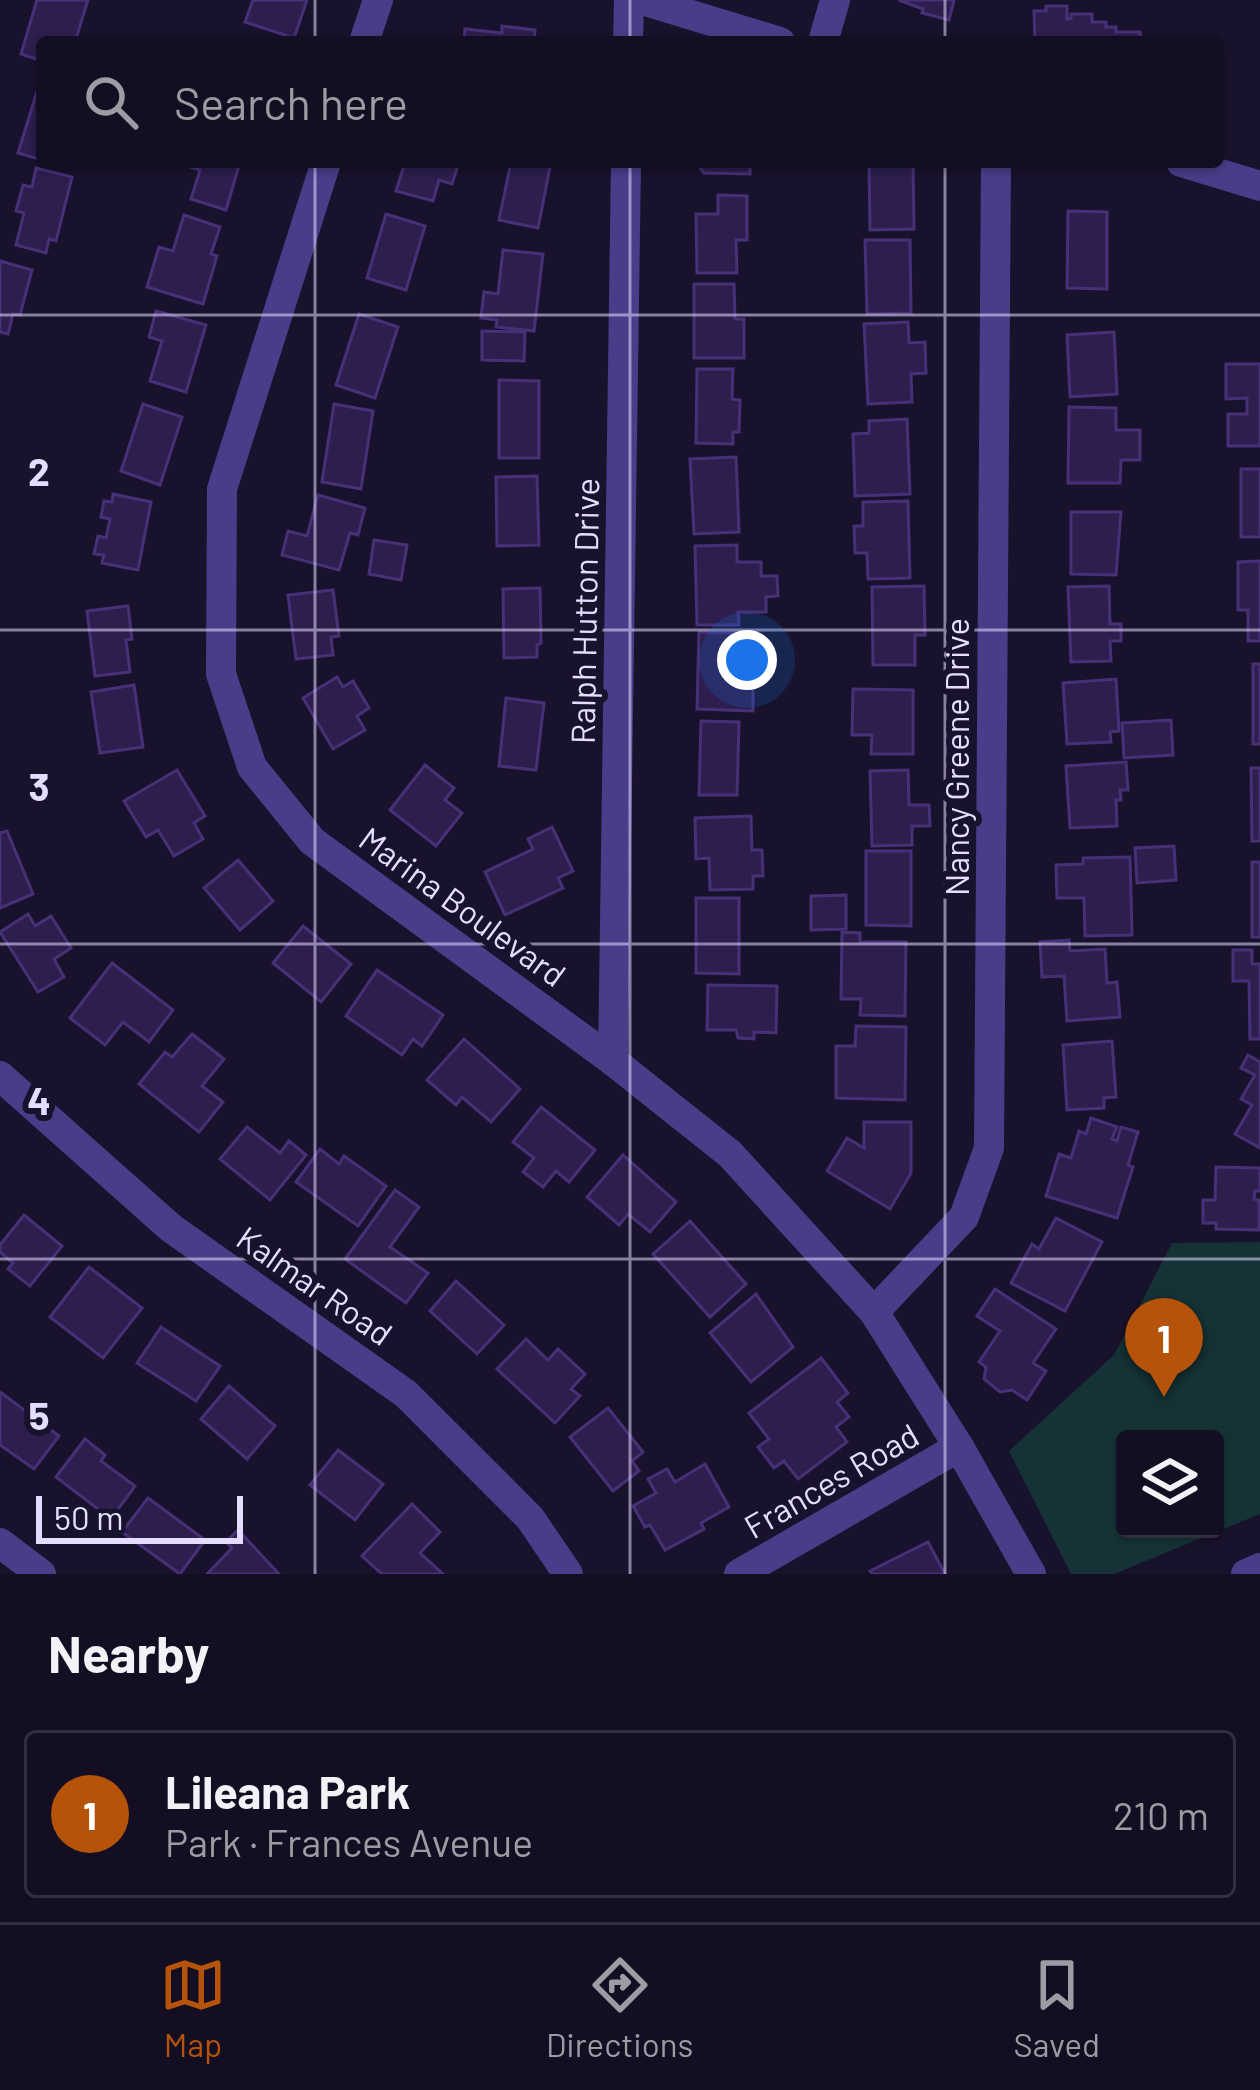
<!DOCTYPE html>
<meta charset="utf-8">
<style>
:root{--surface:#130e21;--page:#1c172a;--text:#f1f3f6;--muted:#9d9ca5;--line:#322e3f;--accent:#b45309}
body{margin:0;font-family:Barlow,sans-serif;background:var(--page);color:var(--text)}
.controls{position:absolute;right:36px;bottom:36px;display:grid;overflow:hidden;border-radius:12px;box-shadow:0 3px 9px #0004}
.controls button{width:108px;height:108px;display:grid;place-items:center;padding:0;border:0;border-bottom:3px solid var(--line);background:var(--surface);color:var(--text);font:60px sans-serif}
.scale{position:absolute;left:36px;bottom:30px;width:207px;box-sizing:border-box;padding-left:12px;border:6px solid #e4ddff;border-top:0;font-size:33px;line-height:42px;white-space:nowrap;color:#e4ddff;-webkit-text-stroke:9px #19122c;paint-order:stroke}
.you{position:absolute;left:747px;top:660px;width:42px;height:42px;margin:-30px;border:9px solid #fff;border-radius:50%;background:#1a73e8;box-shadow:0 0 0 18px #1a73e833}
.badge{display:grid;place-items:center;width:78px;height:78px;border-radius:50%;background:var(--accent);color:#fff;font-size:39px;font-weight:700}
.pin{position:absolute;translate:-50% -99px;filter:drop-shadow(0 3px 6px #0008)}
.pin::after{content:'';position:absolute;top:63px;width:42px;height:36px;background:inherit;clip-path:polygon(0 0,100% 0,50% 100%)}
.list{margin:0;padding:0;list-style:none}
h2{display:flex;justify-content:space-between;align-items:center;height:156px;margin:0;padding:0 48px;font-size:51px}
h2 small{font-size:39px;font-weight:400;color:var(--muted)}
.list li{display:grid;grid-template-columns:78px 1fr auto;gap:36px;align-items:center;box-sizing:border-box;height:168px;margin:0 24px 24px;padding:0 24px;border:3px solid var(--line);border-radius:12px}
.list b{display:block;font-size:45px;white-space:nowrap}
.list p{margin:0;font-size:39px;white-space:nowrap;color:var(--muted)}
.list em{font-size:39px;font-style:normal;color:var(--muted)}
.icon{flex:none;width:66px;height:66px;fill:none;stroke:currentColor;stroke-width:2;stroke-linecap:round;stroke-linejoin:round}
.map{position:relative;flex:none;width:1260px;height:1574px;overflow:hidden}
.search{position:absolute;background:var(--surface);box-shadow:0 3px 9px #0004;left:36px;right:36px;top:36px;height:132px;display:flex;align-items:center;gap:30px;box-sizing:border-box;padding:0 42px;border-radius:12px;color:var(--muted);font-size:45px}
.sheet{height:348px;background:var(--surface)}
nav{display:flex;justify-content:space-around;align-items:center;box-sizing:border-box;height:168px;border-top:3px solid var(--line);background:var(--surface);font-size:33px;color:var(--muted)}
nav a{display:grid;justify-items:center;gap:6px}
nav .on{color:var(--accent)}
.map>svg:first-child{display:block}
.green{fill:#153336;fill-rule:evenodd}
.building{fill:#2d1e4d;stroke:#473078;stroke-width:3}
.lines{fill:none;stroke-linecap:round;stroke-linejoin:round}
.minor{stroke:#493d8a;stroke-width:30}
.grid{fill:none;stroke:#e4ddff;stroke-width:3;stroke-opacity:0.55}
.labels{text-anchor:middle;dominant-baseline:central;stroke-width:12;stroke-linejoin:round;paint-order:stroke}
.street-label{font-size:33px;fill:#e4ddff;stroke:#19122c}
.grid-label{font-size:39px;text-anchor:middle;font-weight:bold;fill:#e4ddff;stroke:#19122c;stroke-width:12;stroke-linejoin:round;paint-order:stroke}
</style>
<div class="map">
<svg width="1260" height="1574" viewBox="0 0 1260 1574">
<rect width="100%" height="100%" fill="#19122c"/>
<!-- green -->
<path class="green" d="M1260 1242V1514L1114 1574H1071L1009 1451 1114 1355 1172 1243ZM1125 1439H1215V1529H1125Z"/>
<!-- building -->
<g class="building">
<polygon points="37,0 88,0 75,42 42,42 42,61 21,54"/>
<polygon points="253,0 307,0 294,38 245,22"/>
<polygon points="899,0 954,0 949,20 922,13 923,9"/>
<polygon points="1046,6 1067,6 1067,19 1071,18 1071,14 1092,14 1092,22 1106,22 1106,27 1116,27 1116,32 1140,32 1141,40 1154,42 1035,42 1034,11 1046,11"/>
<polygon points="502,26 535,30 534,42 464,42 465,29 502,33"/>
<polygon points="38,88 42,89 42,160 18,153"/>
<polygon points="184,162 240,162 226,210 191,199 200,170 183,165"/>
<polygon points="405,162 459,162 452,184 439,180 433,201 396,191"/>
<polygon points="511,162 551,162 538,228 499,220"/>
<polygon points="696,162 750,162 750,174 704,173"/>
<polygon points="869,162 913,162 914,229 870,230"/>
<polygon points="36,168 72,177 56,241 49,239 46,253 16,245 24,213 16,211 23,185 32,187"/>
<polygon points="718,195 747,196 747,240 736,240 737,273 697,273 696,214 718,214"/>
<polygon points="1068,211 1107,212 1107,289 1067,288"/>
<polygon points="386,214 425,226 406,290 367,278"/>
<polygon points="184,215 220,227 211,254 217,256 203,304 147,287 159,247 173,251"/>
<polygon points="865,240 910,240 911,313 867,314"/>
<polygon points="503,250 543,254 534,331 496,327 497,320 481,318 484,292 498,294"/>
<polygon points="0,261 32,270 20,315 13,314 8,334 0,332"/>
<polygon points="694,284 734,284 735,319 744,319 744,358 694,358"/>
<polygon points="156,311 206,325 186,392 150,381 162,341 149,337"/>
<polygon points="359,314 398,327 375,398 336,385"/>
<polygon points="908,322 909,343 925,342 926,373 911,374 912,402 868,404 864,324"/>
<polygon points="482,331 525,332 524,361 482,360"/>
<polygon points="1114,332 1117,394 1070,397 1067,335"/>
<polygon points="1226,364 1260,364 1260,446 1228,446 1228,414 1247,414 1247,398 1226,399"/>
<polygon points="697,369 733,369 732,399 740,400 739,432 733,432 733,444 696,443"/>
<polygon points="499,380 539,381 539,458 499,458"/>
<polygon points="143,404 182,417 160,485 121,471"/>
<polygon points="334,404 373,411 361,489 322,482"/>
<polygon points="1069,407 1116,408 1116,430 1140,430 1140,460 1121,460 1120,483 1068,483"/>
<polygon points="907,419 910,494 855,496 853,434 869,433 869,421"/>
<polygon points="736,457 739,532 694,534 690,459"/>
<rect x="1241" y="469" width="19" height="68"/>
<polygon points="537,476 539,545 497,546 496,477"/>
<polygon points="113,494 151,502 138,570 102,563 104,555 94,554 98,536 106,538 110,519 101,517 104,501 112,502"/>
<polygon points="318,495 365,508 358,535 350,533 339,570 282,555 288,531 307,536"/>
<polygon points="908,501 910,578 868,579 867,553 855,553 854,526 863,526 863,502"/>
<polygon points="1071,512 1121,512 1116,575 1071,574"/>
<polygon points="374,540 407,545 401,580 369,574"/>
<polygon points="737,545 737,562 761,562 761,576 777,576 778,596 766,597 766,612 738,612 739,625 697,625 695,546"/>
<polygon points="1260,561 1260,641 1248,641 1248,610 1238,610 1238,562"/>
<polygon points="924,586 925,635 915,635 915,665 873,665 872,587"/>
<polygon points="1109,586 1110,624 1121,624 1121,641 1110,641 1111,661 1071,662 1068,587"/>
<polygon points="540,588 541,643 537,645 537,657 504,658 503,589"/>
<polygon points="333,590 339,636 331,637 333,655 296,659 288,595"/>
<polygon points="128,606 132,639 126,640 130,672 95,676 87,611"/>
<polygon points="699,632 740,633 739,686 753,687 753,711 697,709"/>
<rect x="1253" y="664" width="7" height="80"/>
<polygon points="337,677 343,687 353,681 369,708 357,716 365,730 333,749 303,698"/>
<polygon points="1116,679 1119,731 1110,732 1111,742 1067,744 1063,683"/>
<polygon points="134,685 143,747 100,753 91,692"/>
<polygon points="853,689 913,690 913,754 871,754 872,735 852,735"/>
<polygon points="506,698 544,703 536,770 499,766"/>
<polygon points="1171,720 1173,755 1124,758 1122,723"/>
<polygon points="701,721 739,722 737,795 699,795"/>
<polygon points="1126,762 1128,790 1120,790 1121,800 1116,800 1117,826 1070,828 1066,766"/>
<polygon points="425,765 454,788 445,800 462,813 436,846 390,810"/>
<polygon points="1251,768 1260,768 1260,841 1252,841"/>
<polygon points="177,770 205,816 194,823 203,839 174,856 158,830 146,837 124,801"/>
<polygon points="908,770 909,805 929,805 930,826 912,826 912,845 872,846 870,771"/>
<polygon points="751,816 752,850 762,850 763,876 753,876 753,889 710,890 709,858 696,859 695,818"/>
<polygon points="552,827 573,871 558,878 563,888 505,915 485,872 533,849 528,839"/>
<polygon points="7,831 33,894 0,908 0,833"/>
<polygon points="1174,846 1176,880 1137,883 1135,848"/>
<polygon points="866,851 911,851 911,926 866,925"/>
<polygon points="1130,857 1132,935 1085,936 1084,898 1057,898 1056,865 1083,864 1083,858"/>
<polygon points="238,860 273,901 240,930 204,888"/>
<rect x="1252" y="862" width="8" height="75"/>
<polygon points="846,895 846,929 811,930 811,896"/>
<polygon points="696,898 739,898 739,974 696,973"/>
<polygon points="28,914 35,926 51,916 71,948 54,959 64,977 38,992 0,932"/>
<polygon points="303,926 351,964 321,1002 273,963"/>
<polygon points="842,932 860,933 860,942 906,942 905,1016 860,1015 861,999 841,999"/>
<polygon points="1069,940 1070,951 1105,949 1107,983 1117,982 1120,1017 1067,1021 1064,976 1042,977 1040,942"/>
<polygon points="1233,950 1252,950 1252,964 1260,964 1260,1039 1250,1039 1249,981 1233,981"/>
<polygon points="112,963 173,1010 149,1042 123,1022 105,1045 70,1018"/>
<polygon points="377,970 443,1015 422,1046 413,1039 402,1055 346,1016"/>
<polygon points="708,985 777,986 776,1033 754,1032 754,1039 738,1038 736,1030 707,1030"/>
<polygon points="856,1026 906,1027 905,1100 836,1098 836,1046 855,1046"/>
<polygon points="192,1034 224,1059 202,1086 223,1102 199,1132 139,1084 165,1052 172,1057"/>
<polygon points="464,1039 520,1089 491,1122 462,1097 456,1105 427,1080"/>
<polygon points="1112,1041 1116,1097 1104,1098 1104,1108 1067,1110 1063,1045"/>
<polygon points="1248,1055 1260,1062 1260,1148 1235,1134 1252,1105 1241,1099 1255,1075 1241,1068"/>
<polygon points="541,1107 595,1150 569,1182 556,1171 543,1187 523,1172 534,1158 513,1142"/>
<polygon points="1091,1118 1117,1127 1112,1139 1117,1141 1121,1127 1138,1132 1128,1165 1133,1167 1117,1218 1046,1196 1059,1154 1071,1158 1079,1131 1086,1134"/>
<polygon points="864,1122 911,1122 911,1173 890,1209 827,1171 847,1138 864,1148"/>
<polygon points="247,1127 280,1153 289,1141 306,1155 270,1200 220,1159"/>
<polygon points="320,1149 339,1164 344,1156 386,1186 358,1226 296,1182"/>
<polygon points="623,1155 676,1202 650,1232 628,1214 619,1225 587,1197"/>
<polygon points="1216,1167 1260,1168 1260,1191 1255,1191 1254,1199 1259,1200 1259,1230 1216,1229 1216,1223 1203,1223 1203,1200 1215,1200"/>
<polygon points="395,1190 419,1207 390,1247 428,1273 406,1303 345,1259"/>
<polygon points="24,1215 62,1246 30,1286 8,1269 13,1263 0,1252 0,1245"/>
<polygon points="1056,1218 1102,1242 1065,1311 1011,1283 1032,1244 1039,1249"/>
<polygon points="690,1221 746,1284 710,1317 653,1254"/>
<polygon points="89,1267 142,1308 103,1358 50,1317"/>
<polygon points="456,1281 504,1325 477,1354 430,1311"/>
<polygon points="995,1289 1056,1329 1033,1363 1046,1371 1027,1400 1012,1390 1000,1392 984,1379 986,1367 979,1362 1000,1331 977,1316"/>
<polygon points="756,1294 793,1347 751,1382 710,1333"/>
<polygon points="161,1327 220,1366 196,1401 137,1363"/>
<polygon points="526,1339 548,1360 558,1349 585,1374 571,1389 580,1396 555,1423 497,1369"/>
<polygon points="821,1358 848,1393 837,1402 849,1417 836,1427 847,1442 798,1479 784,1461 774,1468 758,1447 769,1439 749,1413"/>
<polygon points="229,1386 275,1426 247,1459 201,1419"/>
<polygon points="0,1392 59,1436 34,1469 0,1445"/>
<polygon points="608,1408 643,1452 632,1461 639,1471 613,1491 570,1437"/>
<polygon points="85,1439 105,1455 101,1461 135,1486 111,1519 56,1477"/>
<polygon points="338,1450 383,1484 355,1520 310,1485"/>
<polygon points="705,1464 729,1507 701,1523 704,1529 665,1550 650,1525 645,1527 633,1506 656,1493 648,1479 667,1469 675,1482"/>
<polygon points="148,1498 205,1540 180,1574 122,1532"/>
<polygon points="412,1504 440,1532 420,1553 443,1574 382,1574 362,1556"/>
<polygon points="238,1530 279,1574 207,1574 232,1548 226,1542"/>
<polygon points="928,1542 945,1574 872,1574 870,1571"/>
</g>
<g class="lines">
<!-- minor -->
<g class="minor">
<polyline points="642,0 780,42"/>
<polyline points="364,42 378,0"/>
<polyline points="628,42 629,0"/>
<polyline points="823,42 835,0"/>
<polyline points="326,162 222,489 221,674 252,767 312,841 613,1061 730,1154 874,1312 959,1447 1031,1574"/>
<polyline points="1181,162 1260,186"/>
<polyline points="613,1061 626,162"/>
<polyline points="0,1076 171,1228 406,1394 530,1518 568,1574"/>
<polyline points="874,1312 964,1217 989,1148 996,162"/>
<polyline points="0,1543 41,1574"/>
<polyline points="739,1574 959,1447"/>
<polyline points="1246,1574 1260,1568"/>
</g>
</g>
<!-- grid -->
<path class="grid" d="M315 0V42M630 0V42M945 0V42M315 162V1574M630 162V1574M945 162V1574M0 315H1260M0 630H1260M0 944H1260M0 1259H1260"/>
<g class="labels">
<!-- street labels -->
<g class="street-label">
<text transform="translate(584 611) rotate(-89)">Ralph Hutton Drive</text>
<text transform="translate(956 757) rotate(-90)">Nancy Greene Drive</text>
<text transform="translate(463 906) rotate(36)">Marina Boulevard</text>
<text transform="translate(315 1285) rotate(35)">Kalmar Road</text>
<text transform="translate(831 1480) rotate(-30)">Frances Road</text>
</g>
</g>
<g class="grid-label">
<text x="39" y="486">2</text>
<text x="39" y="801">3</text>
<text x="39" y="1115">4</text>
<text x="39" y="1430">5</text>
</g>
</svg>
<div class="controls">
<button><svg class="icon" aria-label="layers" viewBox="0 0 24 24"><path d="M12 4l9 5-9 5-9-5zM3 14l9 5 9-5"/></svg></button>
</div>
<div class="scale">50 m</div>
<div class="you"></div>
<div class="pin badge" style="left:1164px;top:1397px">1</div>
<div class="search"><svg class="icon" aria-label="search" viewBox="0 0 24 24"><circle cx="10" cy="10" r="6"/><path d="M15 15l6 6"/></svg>Search here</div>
</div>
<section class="sheet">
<h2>Nearby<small></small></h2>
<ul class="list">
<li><span class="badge">1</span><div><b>Lileana Park</b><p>Park · Frances Avenue</p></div><em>210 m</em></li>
</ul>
</section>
<nav>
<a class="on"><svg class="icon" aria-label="map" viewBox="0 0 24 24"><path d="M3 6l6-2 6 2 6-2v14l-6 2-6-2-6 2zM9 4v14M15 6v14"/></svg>Map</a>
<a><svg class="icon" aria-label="directions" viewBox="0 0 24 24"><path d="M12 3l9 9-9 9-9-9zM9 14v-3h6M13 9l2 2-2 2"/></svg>Directions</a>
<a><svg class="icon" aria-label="saved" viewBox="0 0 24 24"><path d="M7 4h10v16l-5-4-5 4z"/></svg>Saved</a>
</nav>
